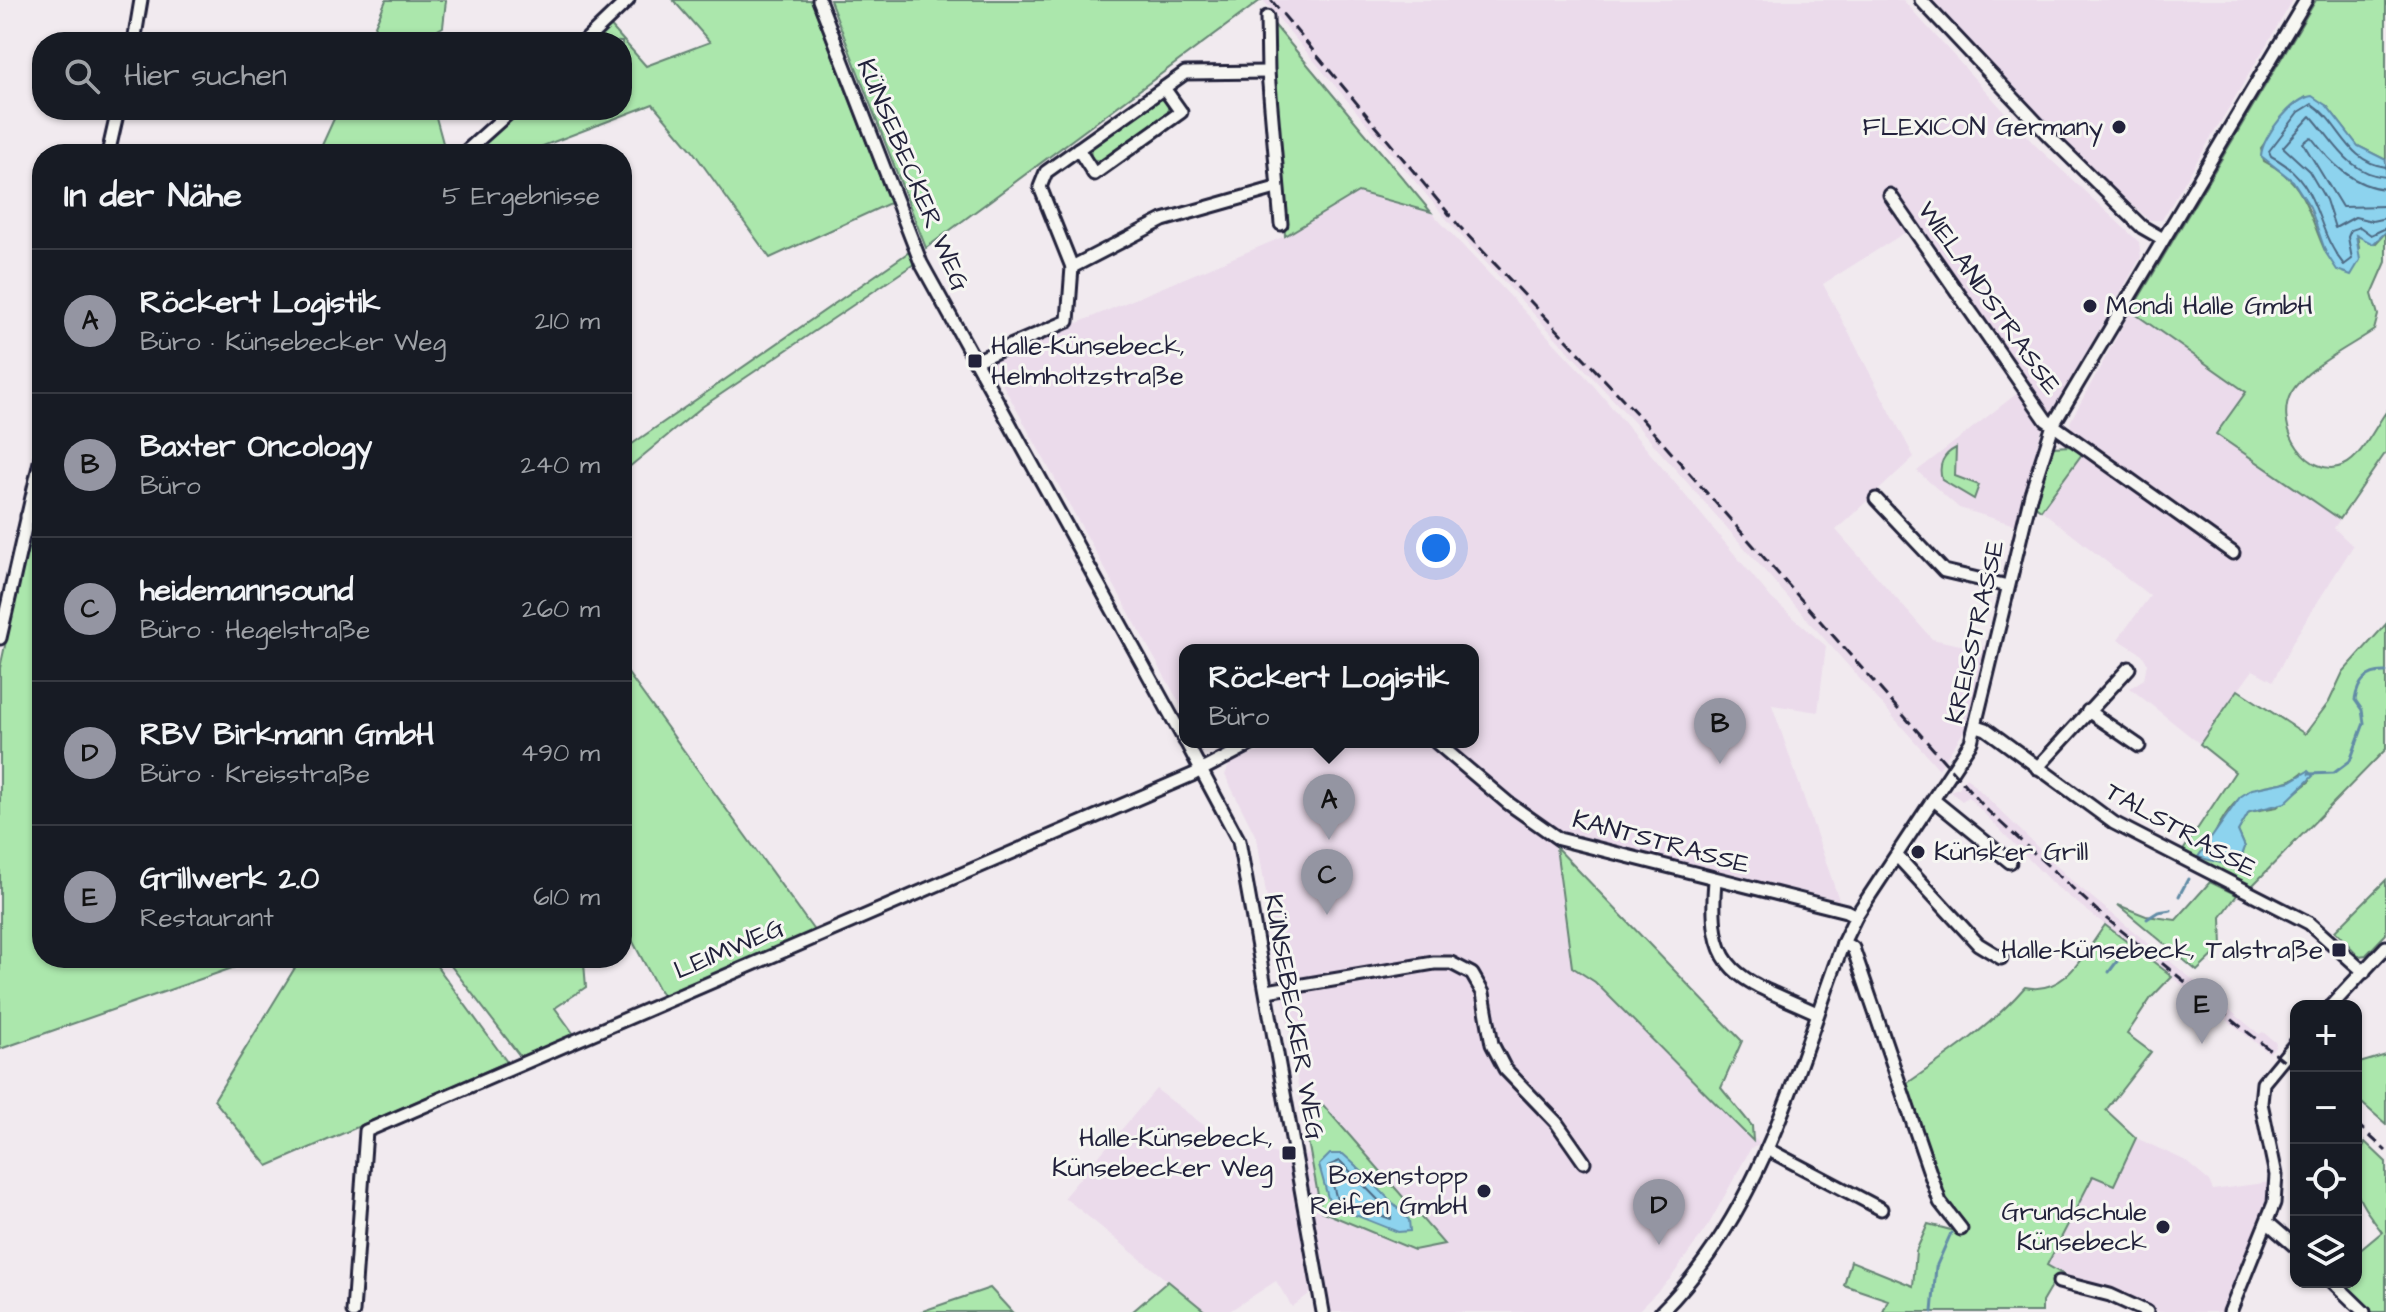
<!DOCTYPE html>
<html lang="de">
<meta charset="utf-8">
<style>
:root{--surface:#171b24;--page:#242831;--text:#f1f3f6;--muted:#9ea1a6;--line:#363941;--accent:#9495a2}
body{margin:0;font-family:"Architects Daughter",sans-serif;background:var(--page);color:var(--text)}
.controls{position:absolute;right:24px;bottom:24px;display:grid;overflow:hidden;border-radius:16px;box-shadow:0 2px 6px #0004}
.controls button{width:72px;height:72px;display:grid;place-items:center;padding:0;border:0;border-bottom:2px solid var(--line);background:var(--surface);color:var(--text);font:40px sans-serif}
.you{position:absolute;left:1436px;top:548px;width:28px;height:28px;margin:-20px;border:6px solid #fff;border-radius:50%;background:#1a73e8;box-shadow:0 0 0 12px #1a73e833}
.badge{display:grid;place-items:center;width:52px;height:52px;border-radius:50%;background:var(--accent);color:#111;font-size:26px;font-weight:700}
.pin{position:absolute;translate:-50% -66px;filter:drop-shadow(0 2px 4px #0008)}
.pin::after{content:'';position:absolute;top:42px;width:28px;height:24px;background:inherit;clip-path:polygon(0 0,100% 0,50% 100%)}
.popup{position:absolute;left:1179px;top:644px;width:300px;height:104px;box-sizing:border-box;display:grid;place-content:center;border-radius:16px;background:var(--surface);filter:drop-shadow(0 2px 6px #0005);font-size:26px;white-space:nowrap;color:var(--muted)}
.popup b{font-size:30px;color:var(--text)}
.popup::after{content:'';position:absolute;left:50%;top:100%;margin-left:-16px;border:16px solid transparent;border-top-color:var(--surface)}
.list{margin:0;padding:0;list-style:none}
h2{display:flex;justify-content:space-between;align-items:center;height:104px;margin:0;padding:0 32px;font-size:34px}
h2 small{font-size:26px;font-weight:400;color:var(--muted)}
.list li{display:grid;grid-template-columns:52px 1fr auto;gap:24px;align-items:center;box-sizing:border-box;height:144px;padding:0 32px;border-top:2px solid var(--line)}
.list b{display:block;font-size:30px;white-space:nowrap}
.list p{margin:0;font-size:26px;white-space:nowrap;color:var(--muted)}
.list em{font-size:26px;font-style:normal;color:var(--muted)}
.icon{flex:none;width:44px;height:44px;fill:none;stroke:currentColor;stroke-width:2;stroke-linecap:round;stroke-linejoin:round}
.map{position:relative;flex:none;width:2386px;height:1312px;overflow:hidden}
.search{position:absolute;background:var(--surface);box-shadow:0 2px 6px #0004;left:32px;top:32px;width:600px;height:88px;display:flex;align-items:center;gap:20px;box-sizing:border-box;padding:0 28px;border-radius:32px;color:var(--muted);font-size:30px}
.panel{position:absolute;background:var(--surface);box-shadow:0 2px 6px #0004;left:32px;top:144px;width:600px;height:824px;border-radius:32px}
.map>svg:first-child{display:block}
.built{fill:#ebdbeb}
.green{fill:#abe7ac;stroke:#668474;stroke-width:2;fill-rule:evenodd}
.water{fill:#8dd3ee;stroke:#628ca6;stroke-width:2}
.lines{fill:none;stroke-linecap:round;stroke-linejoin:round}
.shore{stroke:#4d6983;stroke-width:2}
.stream{stroke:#628ca6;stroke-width:3}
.minor-casing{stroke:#22223b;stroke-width:17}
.minor{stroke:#f6f6f2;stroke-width:11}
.rail{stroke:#22223b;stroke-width:3;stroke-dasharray:12 6;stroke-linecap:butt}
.poi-dot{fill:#22223b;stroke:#f6f6f2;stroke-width:3}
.labels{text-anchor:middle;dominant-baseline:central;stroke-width:6;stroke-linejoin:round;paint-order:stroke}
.poi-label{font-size:26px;fill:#22223b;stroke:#f6f6f2;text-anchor:end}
.street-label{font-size:26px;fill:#22223b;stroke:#f6f6f2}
</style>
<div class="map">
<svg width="2386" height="1312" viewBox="0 0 2386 1312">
<rect width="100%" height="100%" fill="#f1eaef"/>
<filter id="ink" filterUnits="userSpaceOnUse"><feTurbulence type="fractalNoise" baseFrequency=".0125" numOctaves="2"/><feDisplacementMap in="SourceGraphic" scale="16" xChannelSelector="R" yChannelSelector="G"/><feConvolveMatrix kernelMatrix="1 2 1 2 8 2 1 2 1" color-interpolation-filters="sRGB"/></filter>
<g filter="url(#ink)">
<!-- built -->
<g class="built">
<polygon points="1263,0 1903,0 2034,144 2139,242 2141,257 2042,429 2015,525 1959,508 1917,471 2019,392 1909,230 1823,284 1914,457 1836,530 1932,639 1979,649 1986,645 1968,725 1939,769 1633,421 1455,229"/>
<polygon points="1933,0 2293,0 2162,220 2149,220 2056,136"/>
<polygon points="1358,192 1431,212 1588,379 1772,599 1826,646 1818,712 1772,705 1839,900 1553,833 1443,742 1473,742 1473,650 1185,650 1185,713 989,360 1285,236"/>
<polygon points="2131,311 2246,392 2217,434 2340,519 2334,528 2353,546 2295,638 2273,681 2253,670 2200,744 2130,688 2144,679 2147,663 2142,654 2118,639 2150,596 2041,510 2090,443 2072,431 2070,422"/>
<polygon points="1286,742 1426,742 1556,847 1572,967 1595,982 1664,1053 1761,1145 1751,1148 1709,1224 1670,1279 1637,1312 1317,1312 1313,1291 1292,1307 1276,1281 1228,1312 1206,1312 1064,1197 1156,1089 1226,1142 1290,1157 1310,1154 1321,1211 1324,1106 1302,1109 1257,839 1225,775 1230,762"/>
<polygon points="1966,777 2072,881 2259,1034 2263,1032 2276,1043 2275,1047 2269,1053 2053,884 1968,797 1962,801 1949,791 1959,788"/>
<polygon points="2136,1138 2184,1160 2209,1181 2213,1190 2270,1182 2264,1209 2223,1312 2159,1312 2110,1288 2075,1281 2047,1266 2093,1176 2115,1185"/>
</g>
<!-- green -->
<g class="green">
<polygon points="386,0 446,0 443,27 416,42 368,42"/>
<polygon points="673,0 811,0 890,203 770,258 692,150 653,104 522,154 471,154 512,110 622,110 622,42 587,42 608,23 646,66 710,42"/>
<polygon points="830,0 1261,0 926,248"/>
<path d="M2316 0H2386V160L2358 146 2327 106 2306 97 2292 107 2261 148 2264 161C2308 183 2307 213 2326 253L2359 248 2357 234 2376 243 2386 232V262L2372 294 2378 315 2374 330C2351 346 2305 368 2291 393 2273 427 2309 481 2344 465 2361 458 2375 427 2386 412V452L2340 519 2216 434 2246 392 2131 311Z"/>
<polygon points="1272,22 1431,212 1358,192 1285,236"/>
<polygon points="1157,98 1168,101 1168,115 1100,161 1091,159 1090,145"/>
<polygon points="338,110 434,110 446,154 318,154"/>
<polygon points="909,252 914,264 702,407 622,473 622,451"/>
<polygon points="2070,446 2082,454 2041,510 2034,505 2053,447"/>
<path d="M1956 448 1955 476 1979 485 1974 499 1942 480C1938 465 1942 455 1956 448Z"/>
<polygon points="42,520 42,958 261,958 0,1049 0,668 30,533"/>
<path d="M2386 624V749L2252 886 2182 852 2235 772 2200 744 2238 690 2305 734 2329 702 2343 672ZM2302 773 2310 781 2277 807 2249 812 2238 831 2245 847 2240 861 2232 866 2206 858C2213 831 2232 794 2261 787 2276 783 2290 784 2302 773Z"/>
<polygon points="622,665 815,932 663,998 631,938 622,942"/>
<polygon points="1556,847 1742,1041 1721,1088 1752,1126 1753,1141 1595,982 1572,967"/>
<polygon points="2386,880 2386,934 2366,955 2359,956 2335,931"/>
<polygon points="2210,882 2237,895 2221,917 2222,947 2197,971 2118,905 2146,916 2176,920"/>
<path d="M2105 925 2172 976 2151 998 2127 1034 2151 1052 2106 1110 2136 1138 2114 1185 2093 1176 2047 1265 2075 1281 2056 1278 2042 1302V1312H1883L1888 1300 1844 1285 1851 1261 1913 1286 1916 1251 1928 1224 1951 1230 1960 1218 1947 1201 1906 1084C1950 1054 1990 1027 2025 987 2066 996 2084 953 2105 925Z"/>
<polygon points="301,958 431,958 507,1062 268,1166 214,1100"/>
<polygon points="445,958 593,958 584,963 586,987 555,1008 576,1037 523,1060"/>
<polygon points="2386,1055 2386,1124 2356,1098 2356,1064"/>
<polygon points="1323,1105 1444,1244 1414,1250 1321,1211 1302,1109"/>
<path d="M2365 1142 2386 1162V1312H2371L2342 1282H2356L2358 1252 2382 1232C2355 1196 2347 1187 2365 1142Z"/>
<polygon points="1168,1281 1206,1312 1132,1312"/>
<polygon points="990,1288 1012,1312 920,1312"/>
</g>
<!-- water -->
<g class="water">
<path d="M2312 96 2327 106 2358 146 2386 160V232L2373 244 2356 235 2360 260 2351 275 2337 270 2326 253 2310 207 2293 181 2261 156C2262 136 2293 98 2312 96Z"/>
<polygon points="2308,771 2313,776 2285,803 2249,812 2238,831 2245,847 2240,861 2232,866 2198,857 2240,797 2252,789 2291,781"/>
<path d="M1330 1154H1343C1367 1175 1387 1198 1409 1220L1410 1231 1398 1232 1330 1205 1319 1165Z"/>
</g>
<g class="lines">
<!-- shore -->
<g class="shore">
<path d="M2386 167C2346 162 2341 123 2312 104L2299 112 2269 151 2271 156C2323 183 2312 226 2344 265L2352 259 2348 237 2351 230 2360 227 2371 235 2386 228"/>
<path d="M2386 177C2348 174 2334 141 2311 116L2283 147 2309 171 2326 200 2335 228 2355 217 2372 221 2386 218"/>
<path d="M2386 189C2353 187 2330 162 2311 137L2303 143 2342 207 2386 206"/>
<polygon points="1340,1161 1391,1213 1391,1219 1337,1200 1328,1166"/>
</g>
<!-- stream -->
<g class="stream">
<path d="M2309 774 2334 773 2350 761 2364 723 2362 710 2355 700C2358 681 2367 671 2386 672"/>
<polyline points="2179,896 2188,879"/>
<polyline points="2147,919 2158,912 2171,910"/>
<polyline points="2109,972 2124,952"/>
<polyline points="1932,1312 1936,1267 1951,1233"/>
</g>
<!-- minor casing -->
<g class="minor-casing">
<g id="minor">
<polyline points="819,0 921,263 1185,741"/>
<polyline points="1921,0 2049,136 2142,227 2163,239"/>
<polyline points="1267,17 1268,72 1281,224"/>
<polyline points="134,42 141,0"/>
<polyline points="584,42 628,0"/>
<polyline points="1078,149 1094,174 1181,112 1164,88"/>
<polyline points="108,154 118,110"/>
<polyline points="463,154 512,110"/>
<polyline points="1890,195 2046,420 2233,553"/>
<polyline points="1072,267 1040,187 1046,172 1185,73 1268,72"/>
<polyline points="975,361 1068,321 1072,267 1163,220 1276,188"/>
<polyline points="1876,499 1944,571 2008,586"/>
<polyline points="27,516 42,510"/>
<polyline points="0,638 42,453"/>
<polyline points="2088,711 2139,746"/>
<polyline points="1977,726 1986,729 2114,823 2309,923 2364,972"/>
<polyline points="1186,742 1239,841 1323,1312"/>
<polyline points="1436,742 1508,803 1559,839 1846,911 1856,916"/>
<polyline points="2037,768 2129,668"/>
<polyline points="1935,801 2010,862"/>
<polyline points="1897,856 1978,944 2001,958"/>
<path d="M1715 880C1707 977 1739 977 1817 1013"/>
<polyline points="1843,943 1853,948 1940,1202 1961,1229"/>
<polyline points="1267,991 1434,963 1451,963 1472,974 1483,993 1492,1044 1505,1069 1556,1122 1584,1162"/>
<polyline points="2331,1006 2386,947"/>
<polyline points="1767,1149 1881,1209"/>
<polyline points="2267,1222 2296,1247"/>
<polyline points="2059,1282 2110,1295 2147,1312"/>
<polyline points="2333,1282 2364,1312"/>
<polyline points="353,1312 366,1131 1192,775 1255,742"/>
<path d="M1661 1312C1760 1214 1796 1070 1843 943L1856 916 1971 742 2031 494 2053 425 2306 0"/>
<polyline points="2230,1312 2274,1203 2276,1175 2261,1103 2263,1083 2296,1043"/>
</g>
</g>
<!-- minor -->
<use href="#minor" class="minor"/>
<!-- rail -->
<g class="rail">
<polyline points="1271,0 1459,226 1638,415 1988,811 2102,915 2296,1071"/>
<polyline points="2356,1123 2386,1151"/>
</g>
</g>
</g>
<!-- markers -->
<g class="poi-dot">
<circle cx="2119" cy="127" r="8"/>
<circle cx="2090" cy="306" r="8"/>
<rect x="967" y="353" width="16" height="16" rx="4"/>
<circle cx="1918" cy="852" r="8"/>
<rect x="2331" y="942" width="16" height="16" rx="4"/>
<rect x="1281" y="1145" width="16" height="16" rx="4"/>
<circle cx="1484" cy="1191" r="8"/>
<circle cx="2163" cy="1227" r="8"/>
</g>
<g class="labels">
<!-- poi labels -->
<g class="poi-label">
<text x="2103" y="127">FLEXICON Germany</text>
<text x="2106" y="306" text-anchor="start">Mondi Halle GmbH</text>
<text x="991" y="346" text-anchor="start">Halle-Künsebeck,<tspan x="991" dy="30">Helmholtzstraße</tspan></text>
<text x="1934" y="852" text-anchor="start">Künsker Grill</text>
<text x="2323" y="950">Halle-Künsebeck, Talstraße</text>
<text x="1273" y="1138">Halle-Künsebeck,<tspan x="1273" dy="30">Künsebecker Weg</tspan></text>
<text x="1468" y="1176">Boxenstopp<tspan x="1468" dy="30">Reifen GmbH</tspan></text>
<text x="2147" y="1212">Grundschule<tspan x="2147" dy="30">Künsebeck</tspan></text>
</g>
<!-- street labels -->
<g class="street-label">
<text transform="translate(913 175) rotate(67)">KÜNSEBECKER WEG</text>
<text transform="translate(1989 298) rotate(55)">WIELANDSTRASSE</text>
<text transform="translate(1975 632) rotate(-77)">KREISSTRASSE</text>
<text transform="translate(2181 830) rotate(29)">TALSTRASSE</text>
<text transform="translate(1661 842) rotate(15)">KANTSTRASSE</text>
<text transform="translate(729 949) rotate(-23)">LEIMWEG</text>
<text transform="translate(1294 1017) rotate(80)">KÜNSEBECKER WEG</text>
</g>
</g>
</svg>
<div class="controls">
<button>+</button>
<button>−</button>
<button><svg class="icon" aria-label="locate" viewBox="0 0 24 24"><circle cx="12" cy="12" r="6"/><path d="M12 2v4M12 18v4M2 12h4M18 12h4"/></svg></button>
<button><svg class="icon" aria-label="layers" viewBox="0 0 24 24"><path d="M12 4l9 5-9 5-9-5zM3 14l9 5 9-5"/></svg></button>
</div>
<div class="you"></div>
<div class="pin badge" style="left:1329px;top:840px">A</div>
<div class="popup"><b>Röckert Logistik</b>Büro</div>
<div class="pin badge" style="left:1720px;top:764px">B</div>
<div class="pin badge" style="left:1327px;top:915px">C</div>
<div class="pin badge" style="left:1659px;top:1245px">D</div>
<div class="pin badge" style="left:2202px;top:1044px">E</div>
<div class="search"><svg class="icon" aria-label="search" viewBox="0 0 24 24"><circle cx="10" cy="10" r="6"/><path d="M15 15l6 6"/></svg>Hier suchen</div>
<section class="panel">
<h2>In der Nähe<small>5 Ergebnisse</small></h2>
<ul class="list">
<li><span class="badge">A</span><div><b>Röckert Logistik</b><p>Büro · Künsebecker Weg</p></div><em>210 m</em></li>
<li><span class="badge">B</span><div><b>Baxter Oncology</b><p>Büro</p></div><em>240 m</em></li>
<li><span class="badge">C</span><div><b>heidemannsound</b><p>Büro · Hegelstraße</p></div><em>260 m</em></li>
<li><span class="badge">D</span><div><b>RBV Birkmann GmbH</b><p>Büro · Kreisstraße</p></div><em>490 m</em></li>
<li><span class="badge">E</span><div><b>Grillwerk 2.0</b><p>Restaurant</p></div><em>610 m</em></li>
</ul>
</section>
</div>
